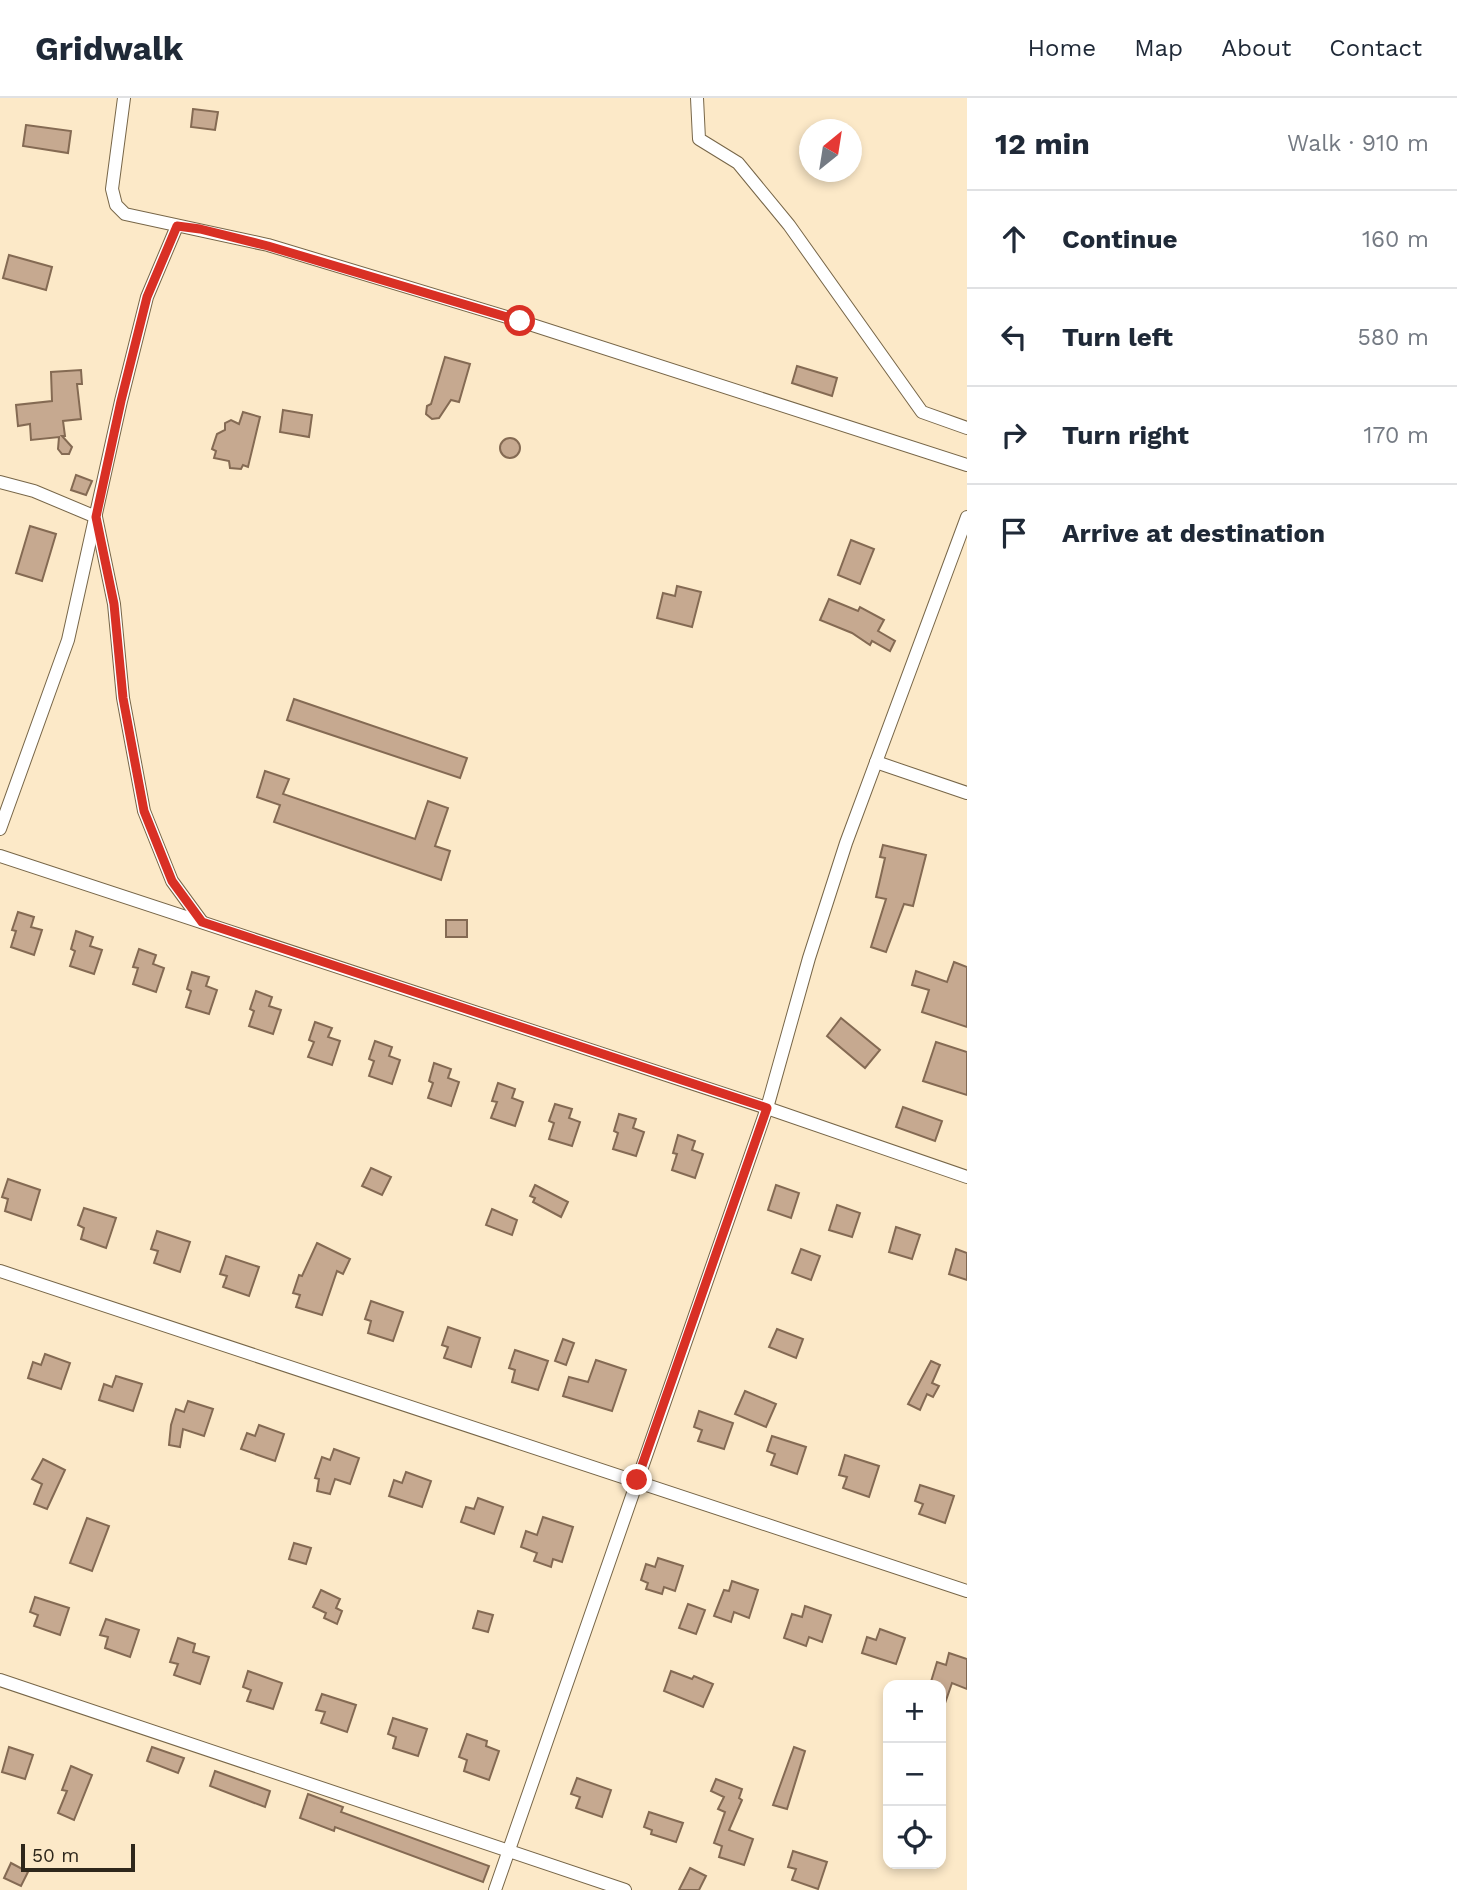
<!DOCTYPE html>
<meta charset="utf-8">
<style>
:root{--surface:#fff;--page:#f6f6f7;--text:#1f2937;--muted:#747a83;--line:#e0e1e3}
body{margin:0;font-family:"Work Sans",sans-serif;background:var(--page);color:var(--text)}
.controls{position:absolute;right:21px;bottom:21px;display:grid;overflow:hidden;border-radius:14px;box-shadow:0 4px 10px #0003}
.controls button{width:63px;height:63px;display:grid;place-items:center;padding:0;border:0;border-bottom:2px solid var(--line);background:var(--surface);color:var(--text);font:35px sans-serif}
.compass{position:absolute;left:799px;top:21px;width:63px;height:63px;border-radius:50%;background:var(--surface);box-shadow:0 4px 10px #0003;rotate:30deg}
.scale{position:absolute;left:21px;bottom:18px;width:114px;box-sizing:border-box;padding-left:7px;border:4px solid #2e271b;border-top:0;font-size:19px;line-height:24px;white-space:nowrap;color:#2e271b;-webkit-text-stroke:5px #fce9c8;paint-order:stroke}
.stop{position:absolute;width:21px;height:21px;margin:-16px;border:5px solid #d93025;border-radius:50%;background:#fff}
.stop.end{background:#d93025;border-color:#fff;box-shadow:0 2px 7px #0008}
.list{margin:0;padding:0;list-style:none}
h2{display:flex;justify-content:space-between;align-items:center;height:91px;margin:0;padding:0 28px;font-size:30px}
h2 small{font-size:23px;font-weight:400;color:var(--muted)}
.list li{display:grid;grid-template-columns:46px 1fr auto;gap:21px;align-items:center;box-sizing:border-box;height:98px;padding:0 28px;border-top:2px solid var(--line)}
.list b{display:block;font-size:26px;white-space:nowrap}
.list em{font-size:23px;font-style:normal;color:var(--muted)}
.icon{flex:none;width:38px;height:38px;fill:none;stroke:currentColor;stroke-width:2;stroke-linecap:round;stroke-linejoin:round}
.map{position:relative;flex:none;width:967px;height:1792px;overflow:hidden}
header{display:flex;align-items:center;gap:42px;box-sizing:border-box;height:98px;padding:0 35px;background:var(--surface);border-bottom:2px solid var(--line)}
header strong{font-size:33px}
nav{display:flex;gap:38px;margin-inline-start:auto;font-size:24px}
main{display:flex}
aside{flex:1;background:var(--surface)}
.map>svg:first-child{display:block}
.building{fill:#c6a990;stroke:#846a53;stroke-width:2}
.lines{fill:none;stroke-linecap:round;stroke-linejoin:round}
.minor-casing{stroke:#776648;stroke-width:14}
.minor{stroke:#fff;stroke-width:12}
.route{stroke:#d93025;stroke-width:9}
</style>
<header>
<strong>Gridwalk</strong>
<nav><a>Home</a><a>Map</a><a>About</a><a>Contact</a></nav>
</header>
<main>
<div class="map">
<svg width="967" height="1792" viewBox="0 0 967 1792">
<rect width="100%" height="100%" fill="#fce9c8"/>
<!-- building -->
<g class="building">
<polygon points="193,11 218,14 215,32 191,29"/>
<polygon points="26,27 71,33 68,55 23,48"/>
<polygon points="9,157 52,169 46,192 3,180"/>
<polygon points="445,259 470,266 459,304 451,302 439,320 432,321 426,316 427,308 431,306"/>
<polygon points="797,268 837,280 832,298 792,285"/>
<polygon points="81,272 82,286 77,286 81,321 63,323 65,338 62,338 72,349 69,356 62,356 58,351 59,339 31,342 30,326 18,328 16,307 52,303 51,274"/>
<polygon points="283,312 312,317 309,339 280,334"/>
<polygon points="243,314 260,319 248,369 243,367 241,371 230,370 229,363 214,360 216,353 212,351 217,336 225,332 225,325 231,322 239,326"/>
<circle cx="510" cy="350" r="10"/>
<polygon points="76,377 92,383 86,397 71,392"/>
<polygon points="30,428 56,436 42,483 16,475"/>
<polygon points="851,442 874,451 860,486 838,477"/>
<polygon points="677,488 701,494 692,529 657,520 663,495 675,498"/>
<polygon points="829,501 858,513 860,509 884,522 878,533 895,543 890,553 872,543 870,547 852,535 820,522"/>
<polygon points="294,601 467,660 460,680 287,622"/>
<polygon points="265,673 289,681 283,696 415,741 428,703 448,710 435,748 450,753 441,782 274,724 280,707 257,699"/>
<polygon points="883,747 926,757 913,808 904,806 886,854 871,849 886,801 876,799 885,760 880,759"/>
<polygon points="18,814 34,819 31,829 42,832 34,857 11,849 16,833 12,832"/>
<rect x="446" y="822" width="21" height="17"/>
<polygon points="76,833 93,839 90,848 102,852 94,876 70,868 75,853 71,851"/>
<polygon points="139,851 156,857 153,866 164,870 156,894 133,886 138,870 133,869"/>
<polygon points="954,864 967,869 967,929 922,914 929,892 912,887 916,873 947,884"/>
<polygon points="192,874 209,879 206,888 217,892 209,916 186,909 191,893 187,891"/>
<polygon points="256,893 272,899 269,908 281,912 273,936 249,928 254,913 250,911"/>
<polygon points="841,920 880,952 865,970 827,938"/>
<polygon points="315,924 332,930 328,939 340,943 332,967 308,959 314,944 309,942"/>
<polygon points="375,943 392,949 389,958 400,962 392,986 369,978 374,963 369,961"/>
<polygon points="936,944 967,954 967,997 923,983"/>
<polygon points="434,965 451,971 448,980 459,984 451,1008 428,1000 433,985 429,983"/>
<polygon points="498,985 515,991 512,1000 523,1004 515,1028 491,1020 497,1004 492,1003"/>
<polygon points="555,1006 572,1011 569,1020 580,1024 572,1048 549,1041 554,1025 549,1023"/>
<polygon points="903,1009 942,1023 935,1043 896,1029"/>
<polygon points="619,1016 636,1021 633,1030 644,1034 636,1058 613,1051 618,1035 614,1033"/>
<polygon points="678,1037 695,1043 692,1052 703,1056 695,1080 672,1072 677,1056 673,1055"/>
<polygon points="371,1070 391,1079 382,1097 362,1088"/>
<polygon points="8,1081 40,1092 31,1122 5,1113 8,1101 2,1099"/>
<polygon points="535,1087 568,1104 561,1119 533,1104 535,1100 530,1098"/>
<polygon points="776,1087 799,1095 791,1120 768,1112"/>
<polygon points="837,1107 860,1115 852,1139 829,1132"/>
<polygon points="84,1110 116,1120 106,1150 81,1141 84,1130 78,1127"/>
<polygon points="492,1111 517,1122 512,1137 486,1127"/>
<polygon points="896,1129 920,1137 912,1161 889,1154"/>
<polygon points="157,1133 190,1144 180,1174 154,1165 158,1153 151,1151"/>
<polygon points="317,1145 350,1161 343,1176 337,1173 322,1217 296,1209 300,1197 293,1195 299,1177 302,1178"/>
<polygon points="801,1151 820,1158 811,1182 792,1175"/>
<polygon points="956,1151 967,1155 967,1182 949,1176"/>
<polygon points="226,1158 259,1169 249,1198 223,1189 227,1178 220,1176"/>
<polygon points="371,1203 403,1214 393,1243 368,1235 371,1223 365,1221"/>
<polygon points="448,1229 480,1240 471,1269 444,1260 448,1249 442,1247"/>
<polygon points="777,1231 803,1241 796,1260 769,1249"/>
<polygon points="563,1241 574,1245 566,1267 555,1263"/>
<polygon points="515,1252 548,1263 538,1292 512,1284 515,1272 509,1270"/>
<polygon points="45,1256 70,1265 61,1291 28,1280 33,1264 41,1267"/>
<polygon points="596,1262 626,1272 612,1313 563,1298 569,1279 588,1284"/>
<polygon points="931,1263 940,1267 932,1285 939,1288 933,1299 927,1296 920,1312 908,1306"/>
<polygon points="116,1278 142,1286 133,1313 99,1302 104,1286 112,1289"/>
<polygon points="745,1293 776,1306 766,1329 735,1316"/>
<polygon points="188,1303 213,1311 204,1338 183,1331 180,1349 169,1347 171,1327 176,1311 184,1314"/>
<polygon points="699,1313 733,1325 724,1351 698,1343 702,1332 694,1329"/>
<polygon points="259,1327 284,1336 275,1363 241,1351 247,1335 255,1338"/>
<polygon points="772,1338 806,1349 797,1376 771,1367 775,1356 767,1353"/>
<polygon points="334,1351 359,1360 350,1386 335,1381 330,1396 317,1393 319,1381 315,1380 322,1359 330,1362"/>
<polygon points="845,1357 879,1368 869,1399 843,1390 847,1379 839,1377"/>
<polygon points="43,1361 65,1372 47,1411 34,1406 42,1386 32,1381"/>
<polygon points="406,1374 431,1383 422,1409 389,1398 394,1382 402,1385"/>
<polygon points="920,1387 954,1398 945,1425 919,1416 923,1406 915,1403"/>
<polygon points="478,1400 503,1409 494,1436 461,1424 466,1409 474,1411"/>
<polygon points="543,1419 573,1429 562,1464 553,1461 551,1469 534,1463 537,1455 521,1449 526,1433 537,1437"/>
<polygon points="87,1420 109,1428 92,1473 70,1465"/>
<polygon points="294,1445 311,1450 306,1466 289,1461"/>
<polygon points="658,1460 683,1468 675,1493 664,1489 662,1496 646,1491 648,1485 641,1482 646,1466 655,1469"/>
<polygon points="732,1483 758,1492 749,1520 734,1514 731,1524 714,1518 724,1492 729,1493"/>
<polygon points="321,1492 340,1501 336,1510 342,1513 337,1526 324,1520 326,1515 313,1509"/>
<polygon points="35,1499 69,1510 60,1537 34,1528 38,1517 30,1514"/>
<polygon points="688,1506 705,1512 696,1536 679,1530"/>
<polygon points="805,1508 831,1517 822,1544 809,1539 806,1548 784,1540 792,1516 802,1519"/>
<polygon points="478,1513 493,1517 488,1534 473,1530"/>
<polygon points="106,1521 139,1532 130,1559 105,1550 108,1539 100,1537"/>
<polygon points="880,1531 905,1540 896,1566 862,1555 867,1539 876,1542"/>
<polygon points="178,1540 195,1546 193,1554 209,1559 200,1586 174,1577 178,1566 170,1564"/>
<polygon points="949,1555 967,1561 967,1591 952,1585 943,1611 941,1611 941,1587 930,1587 937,1564 946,1567"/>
<polygon points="248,1573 282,1585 273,1611 247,1603 251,1592 243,1589"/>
<polygon points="671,1573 692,1581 694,1578 713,1586 703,1609 664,1593"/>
<polygon points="322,1596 356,1607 347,1634 321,1625 325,1614 316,1612"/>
<polygon points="393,1620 427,1631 418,1658 393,1650 396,1639 388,1636"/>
<polygon points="467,1636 487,1643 486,1648 499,1653 489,1682 464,1673 467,1662 459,1659"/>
<polygon points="9,1649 33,1657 25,1681 2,1674"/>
<polygon points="152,1649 184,1660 178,1675 147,1663"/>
<polygon points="794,1649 805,1653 787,1711 773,1707"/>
<polygon points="71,1668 92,1677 74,1722 58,1715 67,1693 62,1692"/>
<polygon points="215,1673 270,1693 265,1709 210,1688"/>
<polygon points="577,1680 611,1692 602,1719 576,1710 580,1699 571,1696"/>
<polygon points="716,1681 742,1691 739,1700 742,1702 729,1732 753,1741 744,1767 719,1759 722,1748 714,1745 725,1714 718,1711 724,1699 711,1693"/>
<polygon points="308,1696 343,1709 341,1714 489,1768 483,1784 335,1729 334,1733 300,1720"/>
<polygon points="649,1714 683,1725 676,1744 651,1736 652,1732 644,1729"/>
<polygon points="793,1753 827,1764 818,1791 792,1782 796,1771 788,1769"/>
<polygon points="11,1765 28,1774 21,1788 4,1780"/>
<polygon points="690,1770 706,1778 699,1792 679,1792"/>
</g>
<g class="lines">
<!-- minor casing -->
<g class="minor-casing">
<g id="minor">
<polyline points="124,0 112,91 116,107 125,116 268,147 520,223 967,367"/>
<polyline points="697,0 699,41 738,65 789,127 922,314 967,330"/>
<polyline points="0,384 34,393 96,419 114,506 123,600 144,713 172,783 202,824"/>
<polyline points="876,664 967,695"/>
<polyline points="0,731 68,542 121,303 147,199 177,128"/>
<polyline points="0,758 767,1010 967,1079"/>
<polyline points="0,1173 967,1493"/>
<polyline points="0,1582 625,1792"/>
<polyline points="495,1792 767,1010 809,860 846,745 967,419"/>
</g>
</g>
<!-- minor -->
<use href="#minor" class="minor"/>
</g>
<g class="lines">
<!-- route -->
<polyline class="route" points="520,223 268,148 200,131 177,128 147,199 121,303 96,419 114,506 123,600 144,713 172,783 202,824 767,1010 637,1382"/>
</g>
</svg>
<div class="controls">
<button>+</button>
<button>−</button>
<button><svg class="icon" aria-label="locate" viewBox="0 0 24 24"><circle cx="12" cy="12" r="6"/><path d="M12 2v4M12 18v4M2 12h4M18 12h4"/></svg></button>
</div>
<svg class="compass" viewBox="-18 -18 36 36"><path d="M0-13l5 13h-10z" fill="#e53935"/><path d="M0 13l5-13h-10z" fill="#747a83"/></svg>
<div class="scale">50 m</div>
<div class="stop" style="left:520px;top:223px"></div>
<div class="stop end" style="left:637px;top:1382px"></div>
</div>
<aside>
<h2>12 min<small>Walk · 910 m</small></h2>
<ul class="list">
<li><svg class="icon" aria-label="ahead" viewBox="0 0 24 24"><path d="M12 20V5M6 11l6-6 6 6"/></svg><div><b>Continue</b></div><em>160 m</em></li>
<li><svg class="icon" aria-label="left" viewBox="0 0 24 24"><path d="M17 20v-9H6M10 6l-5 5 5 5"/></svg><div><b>Turn left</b></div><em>580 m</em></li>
<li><svg class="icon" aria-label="right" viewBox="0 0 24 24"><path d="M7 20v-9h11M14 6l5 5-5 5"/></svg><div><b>Turn right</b></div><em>170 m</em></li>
<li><svg class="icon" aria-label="arrive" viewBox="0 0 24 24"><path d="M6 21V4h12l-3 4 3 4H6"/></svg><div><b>Arrive at destination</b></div></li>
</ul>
</aside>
</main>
